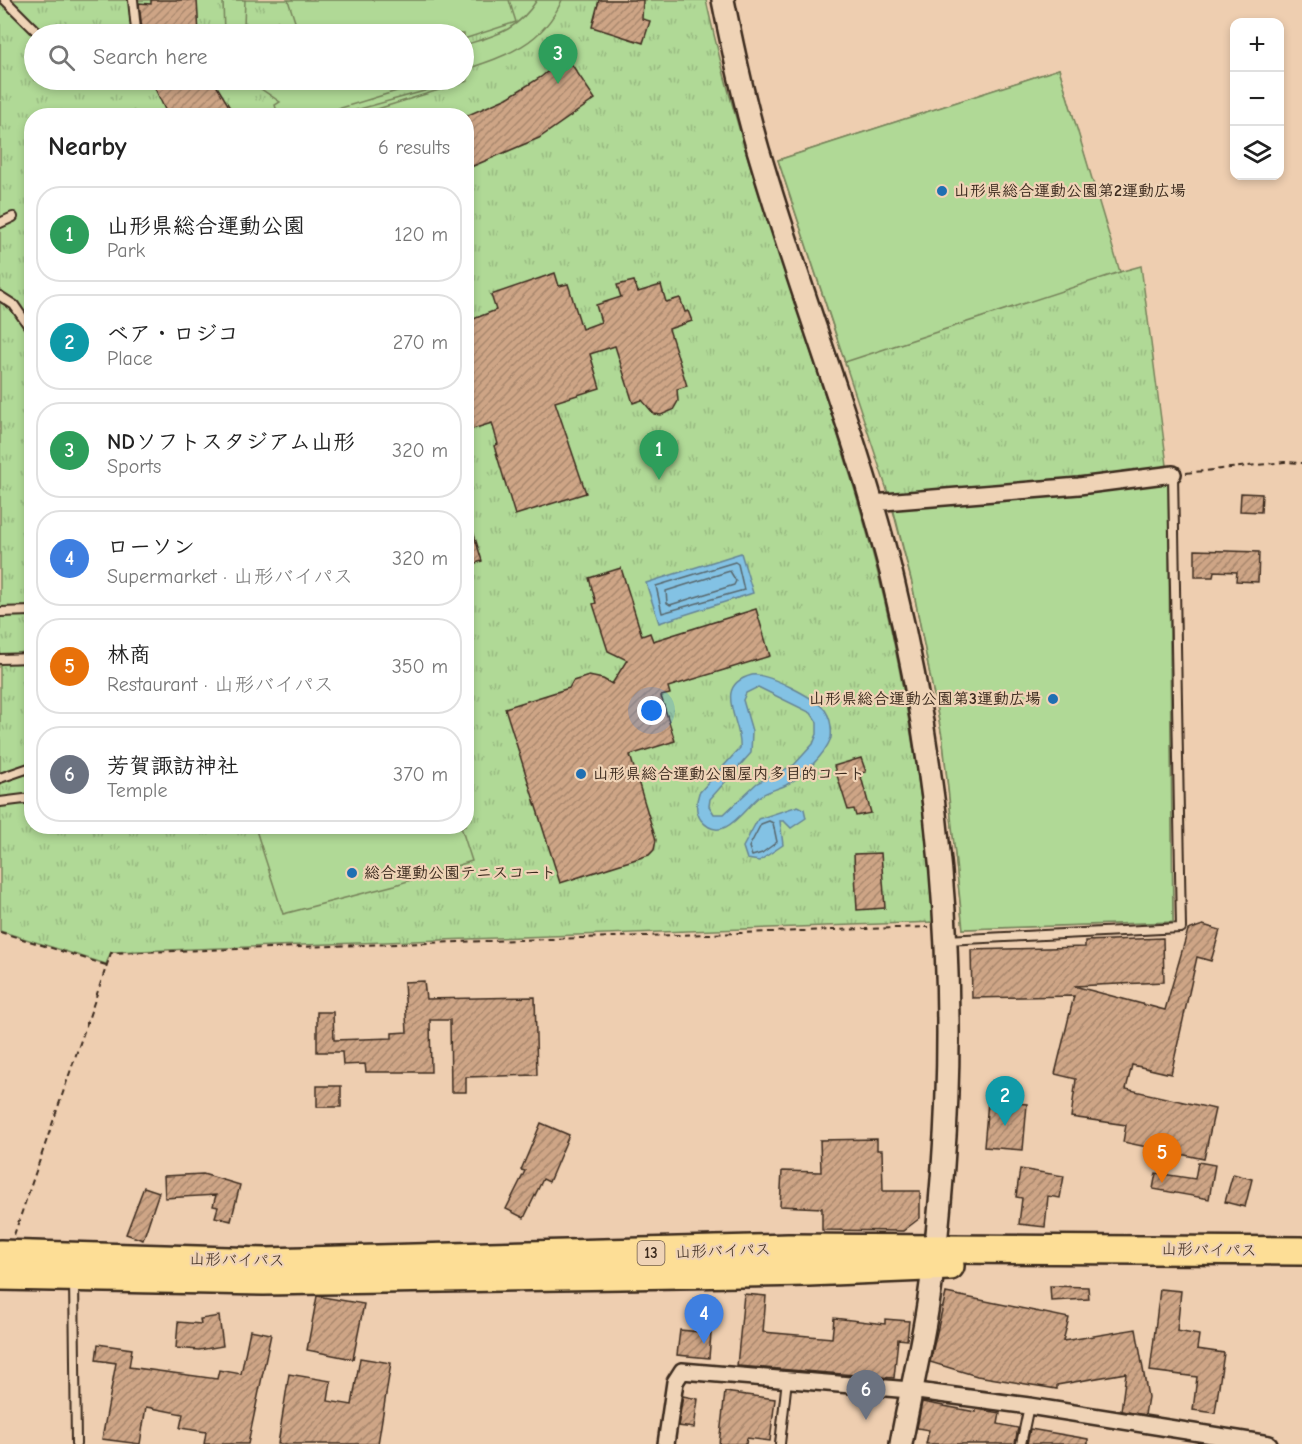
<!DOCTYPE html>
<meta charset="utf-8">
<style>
:root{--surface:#fff;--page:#f6f6f6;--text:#222;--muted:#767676;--line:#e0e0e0;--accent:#d93025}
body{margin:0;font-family:"Comic Neue","Klee One",sans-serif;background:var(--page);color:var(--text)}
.controls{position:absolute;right:18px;top:18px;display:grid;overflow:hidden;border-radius:12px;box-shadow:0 3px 9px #0003}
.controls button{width:54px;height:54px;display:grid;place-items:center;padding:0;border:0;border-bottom:2px solid var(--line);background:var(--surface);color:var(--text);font:30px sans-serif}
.you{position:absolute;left:652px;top:711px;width:21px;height:21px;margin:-15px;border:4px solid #fff;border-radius:50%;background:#1a73e8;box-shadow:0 0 0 9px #1a73e833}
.badge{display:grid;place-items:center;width:39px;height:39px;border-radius:50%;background:var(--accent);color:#fff;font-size:20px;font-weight:700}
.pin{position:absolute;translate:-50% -50px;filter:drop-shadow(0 2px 3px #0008)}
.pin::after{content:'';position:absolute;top:32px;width:21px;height:18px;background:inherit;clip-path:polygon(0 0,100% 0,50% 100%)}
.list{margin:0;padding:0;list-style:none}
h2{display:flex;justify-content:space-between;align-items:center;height:78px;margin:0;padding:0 24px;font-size:26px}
h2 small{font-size:20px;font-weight:400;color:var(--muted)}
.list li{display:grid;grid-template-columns:39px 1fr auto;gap:18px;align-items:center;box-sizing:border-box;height:96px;margin:0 12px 12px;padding:0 12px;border:2px solid var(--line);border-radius:24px}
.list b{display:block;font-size:22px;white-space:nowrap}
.list p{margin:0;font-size:20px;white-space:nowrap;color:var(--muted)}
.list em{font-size:20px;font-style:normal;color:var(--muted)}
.icon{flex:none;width:33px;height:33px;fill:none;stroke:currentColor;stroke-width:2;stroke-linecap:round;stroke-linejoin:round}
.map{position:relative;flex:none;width:1302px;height:1444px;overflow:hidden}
.search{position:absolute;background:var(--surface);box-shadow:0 3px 9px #0003;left:24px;top:24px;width:450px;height:66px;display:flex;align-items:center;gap:15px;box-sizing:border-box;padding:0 21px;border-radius:33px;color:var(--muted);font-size:22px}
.panel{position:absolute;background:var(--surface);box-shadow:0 3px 9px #0003;left:24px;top:108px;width:450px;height:726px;border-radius:24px}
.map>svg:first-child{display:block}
.grass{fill:url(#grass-tufts);stroke:#76825a;stroke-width:1.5;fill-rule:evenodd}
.pitch{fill:#b0d996;stroke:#76825a;stroke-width:1.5}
.water{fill:#83c2e4;stroke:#668595;stroke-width:1.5;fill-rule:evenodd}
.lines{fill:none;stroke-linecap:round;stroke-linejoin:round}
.shore{stroke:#58676d;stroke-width:1.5}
.building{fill:url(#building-hatch);stroke:#3b2a1e;stroke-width:1.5}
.lane-casing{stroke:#3b2a1e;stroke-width:12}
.street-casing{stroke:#3b2a1e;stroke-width:20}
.secondary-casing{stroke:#3b2a1e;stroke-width:26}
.highway-casing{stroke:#3b2a1e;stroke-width:32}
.path{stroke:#3b2a1e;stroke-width:2;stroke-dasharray:6 4.5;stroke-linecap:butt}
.lane{stroke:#efd3b6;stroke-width:8}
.street{stroke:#efd3b6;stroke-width:15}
.secondary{stroke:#efd3b6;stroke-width:21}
.highway{stroke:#fdde96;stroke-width:27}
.poi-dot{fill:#1f6fb2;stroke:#efd3b6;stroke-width:2}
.labels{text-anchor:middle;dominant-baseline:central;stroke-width:4.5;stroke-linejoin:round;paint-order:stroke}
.shield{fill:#efd3b6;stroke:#715d4c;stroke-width:1.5}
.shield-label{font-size:15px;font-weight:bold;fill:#3b2a1e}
.poi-label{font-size:16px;font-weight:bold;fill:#3b2a1e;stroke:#efd3b6;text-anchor:start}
.street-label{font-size:16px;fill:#3b2a1e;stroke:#efd3b6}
</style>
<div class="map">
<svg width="1302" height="1444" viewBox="0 0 1302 1444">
<defs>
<pattern id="grass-tufts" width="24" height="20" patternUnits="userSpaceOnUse" patternTransform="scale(1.5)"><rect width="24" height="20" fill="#b0d996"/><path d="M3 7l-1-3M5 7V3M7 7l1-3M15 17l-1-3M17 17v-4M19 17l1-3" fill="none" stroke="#98ba81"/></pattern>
<pattern id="building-hatch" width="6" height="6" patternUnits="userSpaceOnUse" patternTransform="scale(1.5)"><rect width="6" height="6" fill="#cea586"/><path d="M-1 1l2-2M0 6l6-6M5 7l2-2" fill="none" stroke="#a8876d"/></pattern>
</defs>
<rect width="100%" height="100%" fill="#eeceb0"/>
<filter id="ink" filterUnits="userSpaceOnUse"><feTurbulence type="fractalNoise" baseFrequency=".0167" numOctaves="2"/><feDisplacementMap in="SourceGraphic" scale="12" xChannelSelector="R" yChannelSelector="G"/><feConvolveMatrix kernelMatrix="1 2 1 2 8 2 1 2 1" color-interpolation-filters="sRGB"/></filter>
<g filter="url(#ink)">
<!-- grass -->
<g class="grass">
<path d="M0 0H706C744 174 811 338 860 508 900 643 922 781 935 922L111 952 106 964 0 931ZM34 34H464V80H34ZM32 116H466V826H32Z"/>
<polygon points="1059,69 1119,272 1141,266 1168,473 1173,922 963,929 943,741 912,583 890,499 778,160"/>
</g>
<!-- pitch -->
<g class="pitch">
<polygon points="223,0 245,0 244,25 247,34 224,34"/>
<polygon points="288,0 509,0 516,22 464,39 464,34 299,34"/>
<path d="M537 0H562C543 44 506 56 464 70V45C497 35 517 31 537 0Z"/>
<polygon points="1059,69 1120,272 845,362 778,160"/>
<polygon points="467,76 468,81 358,115 356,110 464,80"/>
<polygon points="248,80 287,80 308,87 319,87 349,80 433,80 318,115 278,115 275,105 280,102"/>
<polygon points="1168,480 1173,922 963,929 943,741 912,583 893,508"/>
<polygon points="255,827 461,827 472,861 395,885 283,914"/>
</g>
<!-- water -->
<g class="water">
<polygon points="741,553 753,593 659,623 646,583"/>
<path d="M752 675C768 673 815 698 825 710 831 719 832 729 831 738 824 756 803 776 786 785 778 789 768 791 760 796 745 807 723 847 701 820 695 812 696 802 699 793L740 748C743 723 710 686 752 675ZM758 687 811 713 817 722V734L813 744 794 765 757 783 724 814H714L709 806 710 799 751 753 752 731 743 700 746 693Z"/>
<polygon points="798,806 804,809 806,818 791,828 784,821 780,821 783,845 759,861 747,859 743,847 758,819"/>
</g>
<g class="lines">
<!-- shore -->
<g class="shore">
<polygon points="735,562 738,564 744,590 662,613 656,586"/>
<polygon points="730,571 736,581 734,585 670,605 667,603 666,591"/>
<polygon points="769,821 773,823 777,842 762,853 752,856 749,847 761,824"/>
</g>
</g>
<!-- building -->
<g class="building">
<polygon points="151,0 197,0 199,34 140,34 142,29 139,3 151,4"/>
<polygon points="599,0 643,0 642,19 650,21 643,43 592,27"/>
<polygon points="566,56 595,99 539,138 466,169 466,116 507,98 541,77"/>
<polygon points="151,80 213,80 235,116 168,116"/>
<polygon points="555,273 559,286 568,284 582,329 601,322 596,305 621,297 617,285 634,281 638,292 661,285 666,302 680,298 685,312 688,311 692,321 669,329 687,386 677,389 678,401 673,410 661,415 654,414 642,400 633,403 615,346 590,354 600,388 555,402 586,493 515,515 494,446 498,444 492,423 466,431 466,325 476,318 496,310 491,295"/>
<polygon points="1241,493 1262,494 1261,512 1240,511"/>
<polygon points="466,518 469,518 482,561 466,566"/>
<polygon points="1195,550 1259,552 1258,582 1236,581 1237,572 1214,571 1213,577 1195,577"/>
<polygon points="621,568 642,636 650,633 653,641 756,609 770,656 668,687 670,694 661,696 675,741 630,755 656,840 654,850 649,855 560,883 505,708 569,688 573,681 589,676 603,679 612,684 627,660 608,651 593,604 596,603 589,578"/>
<polygon points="861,758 866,772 860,773 871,813 856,816 854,809 848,810 834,766"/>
<polygon points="881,853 885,908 857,910 854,854"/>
<polygon points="1203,925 1220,930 1211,961 1197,957 1171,1074 1132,1065 1126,1089 1215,1109 1204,1159 1123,1142 1126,1125 1071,1117 1076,1079 1055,1074 1074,996 972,998 971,950 1085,947 1085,941 1163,938 1164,982 1074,986 1165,1010 1188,930"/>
<polygon points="424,981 426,999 535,997 537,1075 466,1077 466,1092 451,1092 450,1020 430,1020 431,1072 366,1072 365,1064 343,1065 342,1052 317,1052 317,1012 333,1012 334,1040 392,1038 392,1033 407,1032 404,982"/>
<rect x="317" y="1086" width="24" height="21"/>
<polygon points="988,1101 1027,1104 1023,1150 984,1147"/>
<polygon points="541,1123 569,1135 549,1182 543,1179 524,1218 506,1209 525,1171 521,1170"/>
<polygon points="877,1139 877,1150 882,1150 883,1191 920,1191 920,1218 903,1231 822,1230 822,1208 780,1206 782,1171 821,1172 820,1140"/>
<polygon points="1198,1162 1215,1165 1209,1199 1153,1189 1156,1173 1195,1179"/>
<polygon points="1020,1169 1064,1176 1060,1198 1048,1196 1045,1227 1019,1224 1022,1198 1016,1197"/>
<polygon points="203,1174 240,1185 231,1221 215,1217 218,1207 213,1206 216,1195 165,1198 164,1176"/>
<polygon points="1233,1174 1252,1179 1245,1207 1225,1202"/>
<polygon points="144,1187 159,1192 143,1240 126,1234"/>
<polygon points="1050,1286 1088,1287 1089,1299 1051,1301"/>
<polygon points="1160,1289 1181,1291 1177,1331 1199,1335 1197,1349 1224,1353 1215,1413 1193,1410 1197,1377 1150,1371"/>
<polygon points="946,1293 1069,1318 1063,1341 1136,1329 1148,1397 1145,1415 1121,1411 1126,1373 1057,1385 1057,1389 977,1376 930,1362"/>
<polygon points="744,1294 766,1296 763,1332 832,1338 834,1318 885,1324 885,1319 909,1321 907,1340 898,1339 894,1378 737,1366"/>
<polygon points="317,1296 364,1304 353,1359 307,1350"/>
<polygon points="219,1316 223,1346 199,1350 176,1348 178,1322 201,1324 200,1319"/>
<polygon points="250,1330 271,1334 248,1444 204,1444 206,1432 180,1428 183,1414 146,1407 140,1444 102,1439 116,1363 96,1360 98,1344 132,1349 129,1367 217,1379 219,1370 241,1374"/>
<polygon points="680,1330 711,1333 709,1358 677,1355"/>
<polygon points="360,1358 391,1363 378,1444 278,1444 289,1374 331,1381 328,1401 352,1405"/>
<polygon points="725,1392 775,1399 770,1441 747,1438 746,1444 719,1444"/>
<polygon points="683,1396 698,1399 694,1428 678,1426"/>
<polygon points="922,1402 976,1412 976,1409 1000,1413 998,1424 1018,1428 1015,1444 926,1444 929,1430 917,1428"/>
<polygon points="1030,1429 1088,1439 1088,1444 1027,1444"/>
</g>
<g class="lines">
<!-- lane casing -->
<g class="lane-casing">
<g id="lane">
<polyline points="5,0 39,34"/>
<polyline points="133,0 136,30"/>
<polyline points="0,223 13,217"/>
<polyline points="0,296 14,305 32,331"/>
<polyline points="0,612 32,611"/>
<polyline points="0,659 32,658"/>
<polyline points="0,778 32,767"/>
<polyline points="0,802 32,798"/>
<polyline points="946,940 1181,928 1173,474"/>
<polyline points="74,1281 76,1444"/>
<polyline points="780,1444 787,1379"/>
<polyline points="1021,1444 1029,1406"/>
</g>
</g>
<!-- street casing -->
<g class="street-casing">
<g id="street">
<polyline points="872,503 1079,486 1173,474"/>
<polyline points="666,1444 675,1382 682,1371 910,1390 1029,1406 1269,1444"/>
</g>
</g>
<!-- secondary casing -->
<g class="secondary-casing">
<path id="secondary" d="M723 0C734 55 746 112 763 166 804 304 857 437 892 576 939 768 958 969 943 1166 939 1219 934 1275 924 1328 917 1367 908 1405 901 1444"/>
</g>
<!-- highway casing -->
<g class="highway-casing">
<g id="highway">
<polyline points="0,1254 266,1262 788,1248 1302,1251"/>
<polyline points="0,1276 264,1281 808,1272 950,1266"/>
</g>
</g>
<!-- path -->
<g class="path">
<polyline points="1186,473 1284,462 1302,463"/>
<polyline points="0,932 106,965"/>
<polyline points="14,1235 111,953 929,927"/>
</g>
<!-- lane -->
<use href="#lane" class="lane"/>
<!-- street -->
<use href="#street" class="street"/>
<!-- secondary -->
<use href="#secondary" class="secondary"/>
<!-- highway -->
<use href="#highway" class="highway"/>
</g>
</g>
<!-- markers -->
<g class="poi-dot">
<circle cx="942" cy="191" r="6"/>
<circle cx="1053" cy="699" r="6"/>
<circle cx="581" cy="774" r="6"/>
<circle cx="352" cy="873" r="6"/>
</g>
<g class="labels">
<!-- shield labels -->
<rect class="shield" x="637.5" y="1241" width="27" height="24" rx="4.5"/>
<g class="shield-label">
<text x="651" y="1253">13</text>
</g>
<!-- poi labels -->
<g class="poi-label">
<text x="954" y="191">山形県総合運動公園第2運動広場</text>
<text x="1041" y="699" text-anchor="end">山形県総合運動公園第3運動広場</text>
<text x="593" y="774">山形県総合運動公園屋内多目的コート</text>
<text x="364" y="873">総合運動公園テニスコート</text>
</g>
<!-- street labels -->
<g class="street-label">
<text transform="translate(1209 1250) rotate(1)">山形バイパス</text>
<text transform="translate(723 1251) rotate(-2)">山形バイパス</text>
<text transform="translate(237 1260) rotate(1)">山形バイパス</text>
</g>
</g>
</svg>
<div class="controls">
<button>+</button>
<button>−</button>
<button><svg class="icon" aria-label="layers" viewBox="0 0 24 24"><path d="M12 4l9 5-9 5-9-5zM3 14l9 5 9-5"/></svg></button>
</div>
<div class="you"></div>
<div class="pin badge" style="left:659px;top:480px;background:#2e9e5b">1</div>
<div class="pin badge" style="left:1005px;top:1126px;background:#0f9aa8">2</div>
<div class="pin badge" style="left:558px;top:84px;background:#2e9e5b">3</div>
<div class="pin badge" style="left:704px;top:1344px;background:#3f7fe0">4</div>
<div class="pin badge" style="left:1162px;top:1183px;background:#e8710a">5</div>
<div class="pin badge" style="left:866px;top:1420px;background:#6b7280">6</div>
<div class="search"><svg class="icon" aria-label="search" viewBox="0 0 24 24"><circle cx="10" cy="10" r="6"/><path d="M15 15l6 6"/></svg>Search here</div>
<section class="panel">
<h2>Nearby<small>6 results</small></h2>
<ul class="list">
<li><span class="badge" style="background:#2e9e5b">1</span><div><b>山形県総合運動公園</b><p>Park</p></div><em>120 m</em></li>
<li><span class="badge" style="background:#0f9aa8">2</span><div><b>ベア・ロジコ</b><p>Place</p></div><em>270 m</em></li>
<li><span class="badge" style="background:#2e9e5b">3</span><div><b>NDソフトスタジアム山形</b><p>Sports</p></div><em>320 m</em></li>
<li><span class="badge" style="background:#3f7fe0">4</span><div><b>ローソン</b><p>Supermarket · 山形バイパス</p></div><em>320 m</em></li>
<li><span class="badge" style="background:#e8710a">5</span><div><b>林商</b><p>Restaurant · 山形バイパス</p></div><em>350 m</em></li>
<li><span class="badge" style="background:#6b7280">6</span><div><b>芳賀諏訪神社</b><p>Temple</p></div><em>370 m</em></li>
</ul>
</section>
</div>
